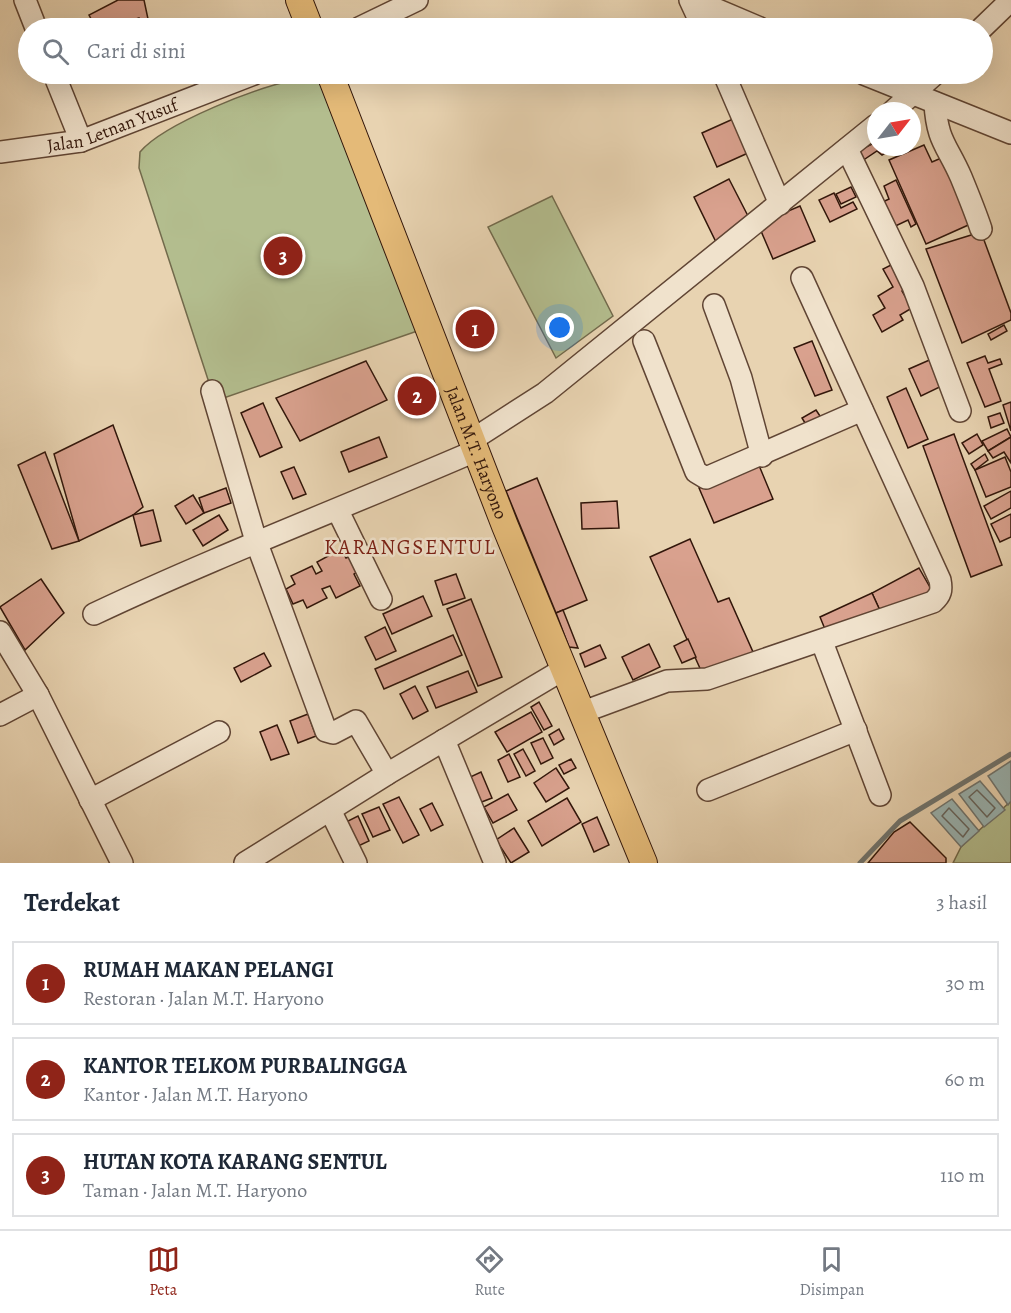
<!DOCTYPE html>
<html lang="id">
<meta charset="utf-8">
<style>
:root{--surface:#fff;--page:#f6f6f7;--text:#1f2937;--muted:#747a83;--line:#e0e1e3;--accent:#8f2418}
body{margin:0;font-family:Alegreya,serif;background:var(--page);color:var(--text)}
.compass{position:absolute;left:867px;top:102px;width:54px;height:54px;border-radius:50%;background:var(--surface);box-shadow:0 6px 24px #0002;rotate:59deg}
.you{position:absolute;left:560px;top:328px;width:21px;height:21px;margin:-15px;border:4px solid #fff;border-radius:50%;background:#1a73e8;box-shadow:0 0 0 9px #1a73e833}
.badge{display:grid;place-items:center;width:39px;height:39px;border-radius:50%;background:var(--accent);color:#fff;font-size:20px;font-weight:700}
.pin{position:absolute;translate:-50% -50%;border:3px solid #fff;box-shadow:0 2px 6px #0006}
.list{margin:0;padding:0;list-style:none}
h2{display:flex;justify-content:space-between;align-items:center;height:78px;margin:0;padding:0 24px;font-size:26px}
h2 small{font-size:20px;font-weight:400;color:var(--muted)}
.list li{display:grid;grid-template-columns:39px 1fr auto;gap:18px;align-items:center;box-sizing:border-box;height:84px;margin:0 12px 12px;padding:0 12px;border:2px solid var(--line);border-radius:0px}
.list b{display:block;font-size:22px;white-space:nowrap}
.list p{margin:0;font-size:20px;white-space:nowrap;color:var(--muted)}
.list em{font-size:20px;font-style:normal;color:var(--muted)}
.icon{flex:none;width:33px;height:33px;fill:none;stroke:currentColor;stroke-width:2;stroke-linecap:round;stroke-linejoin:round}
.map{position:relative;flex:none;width:1011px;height:863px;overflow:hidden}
.search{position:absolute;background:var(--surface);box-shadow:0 6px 24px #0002;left:18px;right:18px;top:18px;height:66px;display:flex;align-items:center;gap:15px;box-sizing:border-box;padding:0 21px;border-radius:33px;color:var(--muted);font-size:22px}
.sheet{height:366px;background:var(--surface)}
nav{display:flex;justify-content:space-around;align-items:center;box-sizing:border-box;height:84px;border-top:2px solid var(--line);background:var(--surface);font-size:16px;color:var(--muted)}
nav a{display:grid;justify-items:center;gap:3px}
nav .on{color:var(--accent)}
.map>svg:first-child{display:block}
.green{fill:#b3bd8e;stroke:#726a4c;stroke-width:1.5}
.water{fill:#9ab6b5;stroke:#707671;stroke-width:1.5}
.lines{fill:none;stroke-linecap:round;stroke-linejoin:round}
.shore{stroke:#666660;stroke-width:1.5}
.stream{stroke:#707671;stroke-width:5}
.building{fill:#d9a18e;stroke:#32160a;stroke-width:1.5}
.minor-casing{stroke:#604534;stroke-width:24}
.major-casing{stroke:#32160a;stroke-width:28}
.minor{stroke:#f0e2cc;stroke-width:21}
.major{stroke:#e4ba78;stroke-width:26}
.labels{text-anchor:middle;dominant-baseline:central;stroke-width:5;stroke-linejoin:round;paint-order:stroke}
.street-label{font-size:18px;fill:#32160a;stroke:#f0e2cc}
.quarter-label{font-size:21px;letter-spacing:1.5px;fill:#7a1f14;stroke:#f0e2cc}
</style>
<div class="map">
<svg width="1011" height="863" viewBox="0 0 1011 863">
<rect width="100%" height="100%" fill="#e8d3b1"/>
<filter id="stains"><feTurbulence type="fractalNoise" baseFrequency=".00333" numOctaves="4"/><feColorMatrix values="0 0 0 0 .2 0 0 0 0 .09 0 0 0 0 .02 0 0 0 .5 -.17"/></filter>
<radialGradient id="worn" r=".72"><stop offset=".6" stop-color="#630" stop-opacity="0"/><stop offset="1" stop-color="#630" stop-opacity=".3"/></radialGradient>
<!-- green -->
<g class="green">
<path d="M300 79 319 83 335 90 426 328 215 401 139 168 140 152C163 124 263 84 300 79Z"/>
<polygon points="552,196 613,316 556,358 488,227"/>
<polygon points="1011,801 1011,863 953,863 961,847"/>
</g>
<!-- water -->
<g class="water">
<polygon points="1011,761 1011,801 1008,805 988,776"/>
<polygon points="980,781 1005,810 984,827 959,794"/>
<polygon points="952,799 979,831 961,847 931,813"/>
</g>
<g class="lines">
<!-- shore -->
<g class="shore">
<polygon points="977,790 995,808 987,817 969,797"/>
<polygon points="949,808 969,829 963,837 942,816"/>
</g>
<!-- stream -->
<polyline class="stream" points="860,863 900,821 1011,754"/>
</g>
<!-- building -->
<g class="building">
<polygon points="118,0 144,0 148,19 142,23 139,18 110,28 96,28 89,15"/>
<polygon points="915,20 919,28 898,28"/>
<polygon points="733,119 748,153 717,167 702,133"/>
<polygon points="876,142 876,147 885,147 887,152 882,155 877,151 859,163 854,153"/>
<polygon points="924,145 932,162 946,156 975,222 926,244 889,160"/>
<polygon points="729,179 748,216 716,242 694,197"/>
<polygon points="896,180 916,224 911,227 908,220 887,230 876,205 889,199 884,186"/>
<polygon points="851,187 856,197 841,204 836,194"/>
<polygon points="834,193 841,208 853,202 857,209 830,222 819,200"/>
<polygon points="800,206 815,241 773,259 758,224"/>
<polygon points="981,232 1011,313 1011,320 962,343 926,249"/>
<polygon points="893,264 905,287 902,291 912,308 900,315 903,320 882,332 873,315 885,308 878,296 893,287 883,269"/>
<polygon points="1004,325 1007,331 991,340 988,334"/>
<polygon points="812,341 832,390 815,396 794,348"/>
<polygon points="985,356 988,363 1000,359 1002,364 989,369 1001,401 985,407 967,363"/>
<polygon points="934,358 946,384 921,396 909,369"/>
<polygon points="366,361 387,400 300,441 276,398"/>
<polygon points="906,388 928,439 908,448 887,397"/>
<polygon points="1011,402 1011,431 1003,405"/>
<polygon points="263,403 282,447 260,457 241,413"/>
<polygon points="816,410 822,419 808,428 802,418"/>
<polygon points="1000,413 1004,423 991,428 988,417"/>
<polygon points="113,425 143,507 133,515 79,541 54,454"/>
<polygon points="1007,429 1011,437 988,451 982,441"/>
<polygon points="954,434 1002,565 971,577 923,446"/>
<polygon points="977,434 983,445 969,454 962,443"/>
<polygon points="379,437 387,457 349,472 341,452"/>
<polygon points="1011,437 1011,463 1004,452 993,458 988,451"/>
<polygon points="45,452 79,541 52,549 18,465"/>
<polygon points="985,454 988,460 975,470 971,464"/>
<polygon points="1005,457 1011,472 1011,487 986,497 975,470"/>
<polygon points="758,463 773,499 714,523 699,488"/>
<polygon points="294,467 306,494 293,499 281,472"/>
<polygon points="537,478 587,600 556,613 506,491"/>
<polygon points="226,488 231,503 204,513 199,498"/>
<polygon points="1011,491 1011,508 991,519 984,506"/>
<polygon points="193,495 204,513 186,524 175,506"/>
<polygon points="617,501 619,528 582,529 581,503"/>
<polygon points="153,510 161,541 141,546 133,515"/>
<polygon points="1011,514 1011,537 1000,542 991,524"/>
<polygon points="219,515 228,530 203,546 193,530"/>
<polygon points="690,539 718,602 729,598 753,652 703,675 650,557"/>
<polygon points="341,549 346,558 353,555 361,570 354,574 360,586 336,598 330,586 322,589 327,598 307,608 303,600 293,604 286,589 295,584 291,576 312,566 316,574 322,571 317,562"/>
<polygon points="919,568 935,596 882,615 872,593"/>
<polygon points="456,574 465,598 443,605 435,581"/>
<polygon points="41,579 64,613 25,650 0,607"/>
<polygon points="872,593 882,615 829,639 820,617"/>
<polygon points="423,596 432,616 392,634 383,614"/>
<polygon points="471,599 502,677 478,686 447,609"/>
<polygon points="563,610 578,648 569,647 556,613"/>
<polygon points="385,627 396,651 376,660 365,637"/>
<polygon points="453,635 462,655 384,689 375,669"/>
<polygon points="688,639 696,657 682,663 674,646"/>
<polygon points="649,644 660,667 633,680 622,657"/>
<polygon points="600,645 606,658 585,667 580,654"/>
<polygon points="264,653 271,666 241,682 234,668"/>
<polygon points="468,671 477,692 436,708 427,687"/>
<polygon points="415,686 428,711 413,719 400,694"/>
<polygon points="539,702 552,726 544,730 531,707"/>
<polygon points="531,712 542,732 507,752 495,732"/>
<polygon points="308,714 316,736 298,743 290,721"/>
<polygon points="277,725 289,754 271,760 260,732"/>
<polygon points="559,729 564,739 554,745 549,735"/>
<polygon points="543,738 553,758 541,764 531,743"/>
<polygon points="523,749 535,771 526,776 514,754"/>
<polygon points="509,754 520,777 508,782 498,760"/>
<polygon points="571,759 576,768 564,774 559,765"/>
<polygon points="556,768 569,788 546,802 534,783"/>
<polygon points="481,772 492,798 479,803 468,778"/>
<polygon points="508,794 517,810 493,823 484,807"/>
<polygon points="399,797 419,835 403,843 383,804"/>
<polygon points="567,798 581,822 542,846 528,821"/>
<polygon points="432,803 443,825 431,831 420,809"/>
<polygon points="379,807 390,830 373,837 362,814"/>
<polygon points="358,816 369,841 354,848 342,824"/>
<polygon points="597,817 609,845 594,852 582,824"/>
<polygon points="910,822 946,858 946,863 868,863 894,832"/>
<polygon points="514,828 529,852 511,863 496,840"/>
</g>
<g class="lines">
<!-- minor casing -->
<g class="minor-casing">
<g id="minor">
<polyline points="25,0 36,28"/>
<polyline points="690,0 703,28"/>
<polyline points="694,0 760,28"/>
<polyline points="359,28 417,0"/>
<polyline points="982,28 1011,0"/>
<polyline points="54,74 81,141"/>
<polyline points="724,74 780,204"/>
<polyline points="864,74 1011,133"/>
<path d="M935 103C937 141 947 145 961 177 968 194 975 211 981 229"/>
<polyline points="893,111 935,74"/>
<polyline points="847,149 913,286 960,411"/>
<path id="s1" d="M0 152 81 141 254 74"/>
<polyline points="714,305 741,378 762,456"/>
<polyline points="644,341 696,472 706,478 862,410"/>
<polyline points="212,391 256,541 326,731 333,733 356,721 387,774"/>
<polyline points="472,440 545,393 876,125"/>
<polyline points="338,511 381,599"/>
<path d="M94 614C219 555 348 506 475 451"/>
<polyline points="0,632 38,695 122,863"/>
<polyline points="822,642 880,795"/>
<path d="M583 712 667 681 707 679 933 602C941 595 942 590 940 580L802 278"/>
<polyline points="0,715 38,695"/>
<polyline points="444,740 495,863"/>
<polyline points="708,790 856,730"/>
<polyline points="90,800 219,732"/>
<polyline points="330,810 356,863"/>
<polyline points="245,863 387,774 564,669"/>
</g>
</g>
<!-- major casing -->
<g class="major-casing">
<g id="major">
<polyline points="299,0 310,28"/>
<path id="s2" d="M330 74 505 526 644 863"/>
</g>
</g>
<!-- minor -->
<use href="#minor" class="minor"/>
<!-- major -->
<use href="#major" class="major"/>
</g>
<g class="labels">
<!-- street labels -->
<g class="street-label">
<text stroke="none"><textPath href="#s1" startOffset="116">Jalan Letnan Yusuf</textPath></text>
<text stroke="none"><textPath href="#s2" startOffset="406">Jalan M.T. Haryono</textPath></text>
</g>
<!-- quarter labels -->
<g class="quarter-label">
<text x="410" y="547">KARANGSENTUL</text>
</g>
</g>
<rect width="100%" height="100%" filter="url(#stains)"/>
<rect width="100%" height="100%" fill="url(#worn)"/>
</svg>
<svg class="compass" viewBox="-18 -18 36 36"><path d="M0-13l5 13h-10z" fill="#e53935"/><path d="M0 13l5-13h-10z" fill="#747a83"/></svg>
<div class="you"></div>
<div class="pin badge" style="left:475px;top:329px">1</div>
<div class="pin badge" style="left:417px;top:396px">2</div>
<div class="pin badge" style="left:283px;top:256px">3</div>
<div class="search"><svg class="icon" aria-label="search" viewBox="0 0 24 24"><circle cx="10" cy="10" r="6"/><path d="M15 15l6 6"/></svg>Cari di sini</div>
</div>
<section class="sheet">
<h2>Terdekat<small>3 hasil</small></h2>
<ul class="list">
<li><span class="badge">1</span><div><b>RUMAH MAKAN PELANGI</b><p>Restoran · Jalan M.T. Haryono</p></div><em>30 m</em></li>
<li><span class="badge">2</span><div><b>KANTOR TELKOM PURBALINGGA</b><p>Kantor · Jalan M.T. Haryono</p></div><em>60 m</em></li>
<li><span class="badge">3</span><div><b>HUTAN KOTA KARANG SENTUL</b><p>Taman · Jalan M.T. Haryono</p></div><em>110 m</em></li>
</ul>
</section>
<nav>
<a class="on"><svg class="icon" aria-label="map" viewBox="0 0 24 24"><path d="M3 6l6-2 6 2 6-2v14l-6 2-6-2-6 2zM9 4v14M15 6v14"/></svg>Peta</a>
<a><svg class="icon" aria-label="directions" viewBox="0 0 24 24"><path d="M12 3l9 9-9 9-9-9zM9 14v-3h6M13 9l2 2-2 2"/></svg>Rute</a>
<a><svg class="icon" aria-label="saved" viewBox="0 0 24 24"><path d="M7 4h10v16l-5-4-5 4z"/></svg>Disimpan</a>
</nav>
